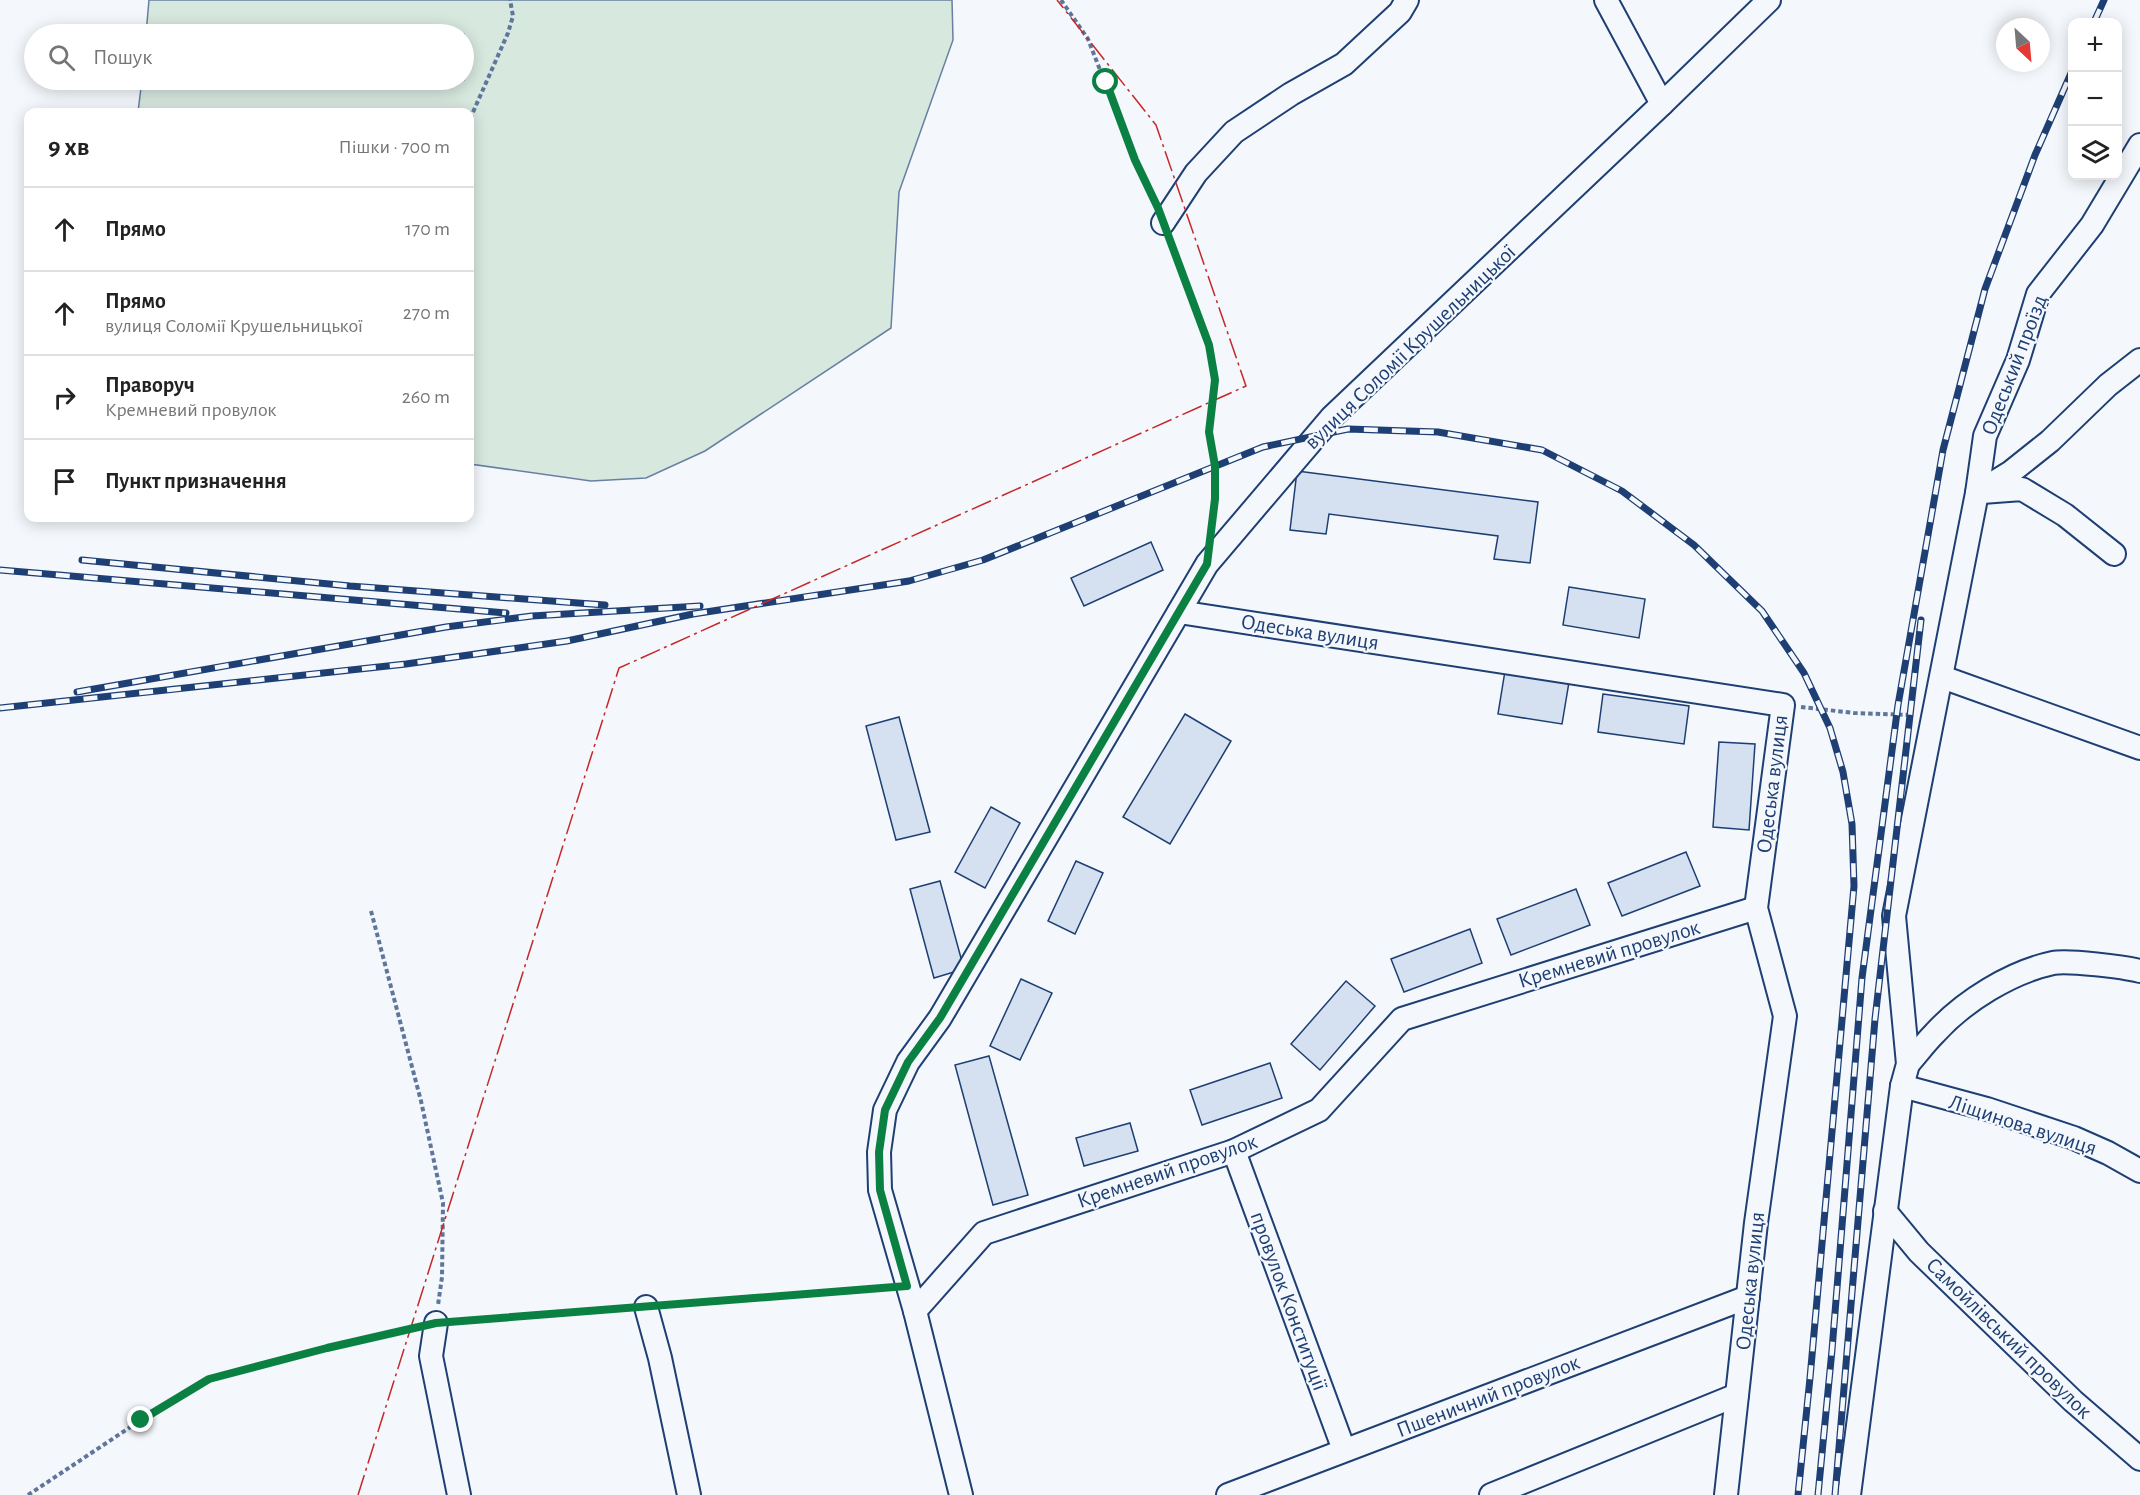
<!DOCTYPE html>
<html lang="uk">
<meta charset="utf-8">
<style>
:root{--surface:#fff;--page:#f2f2f2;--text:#222;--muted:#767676;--line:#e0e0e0}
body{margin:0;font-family:"Alegreya Sans",sans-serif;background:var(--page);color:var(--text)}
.controls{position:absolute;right:18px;top:18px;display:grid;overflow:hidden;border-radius:12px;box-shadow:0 3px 15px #0003}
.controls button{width:54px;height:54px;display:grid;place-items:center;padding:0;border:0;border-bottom:2px solid var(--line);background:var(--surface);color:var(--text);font:30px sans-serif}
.compass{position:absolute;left:1996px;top:18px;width:54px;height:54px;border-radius:50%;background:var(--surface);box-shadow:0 3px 15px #0003;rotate:154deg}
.stop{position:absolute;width:18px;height:18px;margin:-14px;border:4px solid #0b8043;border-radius:50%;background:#fff}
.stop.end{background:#0b8043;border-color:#fff;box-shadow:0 2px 6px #0008}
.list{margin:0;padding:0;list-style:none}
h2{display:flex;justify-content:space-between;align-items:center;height:78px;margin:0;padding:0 24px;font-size:26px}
h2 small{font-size:20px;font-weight:400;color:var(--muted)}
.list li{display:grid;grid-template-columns:39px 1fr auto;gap:18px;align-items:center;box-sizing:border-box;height:84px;padding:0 24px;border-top:2px solid var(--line)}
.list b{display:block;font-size:22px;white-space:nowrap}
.list p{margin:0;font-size:20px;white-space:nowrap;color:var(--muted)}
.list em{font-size:20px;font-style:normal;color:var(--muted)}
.icon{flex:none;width:33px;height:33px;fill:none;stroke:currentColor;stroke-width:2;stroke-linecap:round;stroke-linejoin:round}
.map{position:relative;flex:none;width:2140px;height:1495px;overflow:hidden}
.search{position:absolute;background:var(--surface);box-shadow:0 3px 15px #0003;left:24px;top:24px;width:450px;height:66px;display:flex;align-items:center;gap:15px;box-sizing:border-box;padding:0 21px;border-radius:33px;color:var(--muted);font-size:22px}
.panel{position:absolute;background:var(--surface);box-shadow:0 3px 15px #0003;left:24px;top:108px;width:450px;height:414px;border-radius:12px}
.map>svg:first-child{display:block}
.green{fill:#d7e8df;stroke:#687fa3;stroke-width:1.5}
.building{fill:#d5e0f0;stroke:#1d3f73;stroke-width:1.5}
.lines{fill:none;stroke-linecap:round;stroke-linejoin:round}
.minor-casing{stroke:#1d3f73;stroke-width:26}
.path{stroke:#5e769c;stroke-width:4;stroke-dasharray:4.5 3;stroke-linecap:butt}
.minor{stroke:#f4f7fb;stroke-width:22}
.rail-casing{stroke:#1d3f73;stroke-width:7}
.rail{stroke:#f4f7fb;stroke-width:4.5;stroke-dasharray:14;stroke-linecap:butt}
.power{stroke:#c62828;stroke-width:1.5;stroke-dasharray:21 4.5 3 4.5;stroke-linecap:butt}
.route{stroke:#0b8043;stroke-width:8}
.labels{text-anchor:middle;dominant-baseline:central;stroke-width:4.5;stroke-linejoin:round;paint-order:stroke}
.street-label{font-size:22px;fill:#1d3f73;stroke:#f4f7fb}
</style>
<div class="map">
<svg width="2140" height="1495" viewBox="0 0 2140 1495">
<rect width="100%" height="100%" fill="#f4f7fb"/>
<!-- green -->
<polygon class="green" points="149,0 952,0 953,40 899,192 891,328 705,451 646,478 591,481 470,464 470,112 138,112 142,80 464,80 464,34 146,34"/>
<!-- building -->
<g class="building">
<polygon points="1297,471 1538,502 1530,563 1494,559 1498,536 1329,514 1326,534 1290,530"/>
<polygon points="1151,542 1163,570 1084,606 1071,578"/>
<polygon points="1569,587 1645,599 1639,638 1563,625"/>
<polygon points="1505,671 1569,682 1562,724 1498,714"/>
<polygon points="1603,694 1689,706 1684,744 1598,732"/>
<polygon points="1185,714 1231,741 1170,844 1123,817"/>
<polygon points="899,717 930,832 896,840 866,726"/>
<polygon points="1719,742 1755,744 1749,830 1713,827"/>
<polygon points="991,807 1020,823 985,888 955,872"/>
<polygon points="1686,852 1700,886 1622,916 1608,883"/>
<polygon points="1076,861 1103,873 1075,934 1048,921"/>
<polygon points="940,881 964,969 934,978 910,889"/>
<polygon points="1576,889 1590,925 1511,955 1497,919"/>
<polygon points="1470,929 1482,963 1404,992 1391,959"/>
<polygon points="1021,979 1052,993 1020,1060 990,1046"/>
<polygon points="1346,981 1375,1006 1320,1070 1291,1044"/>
<polygon points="989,1056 1028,1195 993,1205 955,1065"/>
<polygon points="1270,1063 1282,1098 1202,1125 1190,1090"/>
<polygon points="1130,1123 1138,1151 1084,1166 1076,1138"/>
</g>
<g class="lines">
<!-- minor casing -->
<g class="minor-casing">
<g id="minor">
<polyline points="1606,0 1662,104"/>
<polyline points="1163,223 1196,173 1234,132 1291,94 1344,64 1400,12 1407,0"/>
<polyline points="1982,492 2022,489 2065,515 2114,554"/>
<polyline points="1977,493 2011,472 2050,441 2108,385 2140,360"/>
<polyline points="1179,612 1783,705 1756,908 1785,1016 1756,1223 1726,1495"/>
<polyline points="1942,677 2140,748"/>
<path d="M1908 1064C1917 1054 1925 1043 1935 1033 1964 1001 2011 972 2053 963 2068 960 2124 967 2140 971"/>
<polyline points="1902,1086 1987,1109 2074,1138 2108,1153 2140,1171"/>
<polyline points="1234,1151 1344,1450"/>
<polyline points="1885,1211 1919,1252 2073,1401 2140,1459"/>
<polyline points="646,1307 660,1358 689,1495"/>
<polyline points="915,1311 984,1233 1234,1151 1319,1110 1402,1019 1756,908"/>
<polyline points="436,1323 431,1356 459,1495"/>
<polyline points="961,1495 915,1311 880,1190 879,1152 885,1110 908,1062 940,1018 1207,564 1332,417 1662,104 1769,0"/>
<polyline points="1228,1495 1748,1297"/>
<polyline points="1491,1495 1737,1395"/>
<polyline points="1849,1495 1902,1086 1908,1064 1894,916 1977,493 1985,436 2018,360 2038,294 2092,225 2140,145"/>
</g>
</g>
<!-- path -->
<g class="path">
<polyline points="1061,0 1088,39 1135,160 1154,200"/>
<polyline points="470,119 508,33 513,16 510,0"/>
<polyline points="1169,241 1209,345 1215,380 1209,432 1215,466 1215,499 1211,527"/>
<polyline points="1801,707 1854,713 1913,715"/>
<polyline points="371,911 421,1101 443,1203 442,1277 438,1305"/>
<polyline points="666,1305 888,1287"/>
<polyline points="456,1322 628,1308"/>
<polyline points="28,1495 141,1420 209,1379 327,1348 416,1328"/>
</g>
<!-- minor -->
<use href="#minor" class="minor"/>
<!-- rail casing -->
<g class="rail-casing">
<g id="rail">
<polyline points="2094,22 2104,0"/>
<polyline points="82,560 350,586 605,605"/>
<polyline points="0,570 506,613"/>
<polyline points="77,692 446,627 532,616 700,606"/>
<polyline points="0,708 406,664 567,641 693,614 909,581 983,560 1263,447 1348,429 1438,432 1542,450 1622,491 1694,545 1762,611 1804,673 1830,728 1843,772 1852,824 1854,886 1810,1378 1798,1495"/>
<polyline points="1818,1495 1832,1350 1862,978 1898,705 1943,450 1985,289 2035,155 2072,71"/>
<polyline points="1835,1495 1875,1019 1921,620"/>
</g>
</g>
<!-- rail -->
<use href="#rail" class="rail"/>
<!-- power -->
<polyline class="power" points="358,1495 619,668 1246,386 1156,125 1057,0"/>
</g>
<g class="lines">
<!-- route -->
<polyline class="route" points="141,1420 209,1379 327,1348 436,1323 907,1286 880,1190 879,1152 885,1110 908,1062 940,1018 1207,564 1215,499 1215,466 1209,432 1215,380 1209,345 1158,208 1135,160 1106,82"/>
</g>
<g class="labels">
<!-- street labels -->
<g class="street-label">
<text transform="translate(1410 347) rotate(-44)">вулиця Соломії Крушельницької</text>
<text transform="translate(2014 365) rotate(-69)">Одеський проїзд</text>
<text transform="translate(1310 632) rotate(9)">Одеська вулиця</text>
<text transform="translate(1772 784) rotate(-83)">Одеська вулиця</text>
<text transform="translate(1609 954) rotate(-17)">Кремневий провулок</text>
<text transform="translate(2023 1125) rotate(18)">Ліщинова вулиця</text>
<text transform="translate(1167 1171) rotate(-19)">Кремневий провулок</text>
<text transform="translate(1750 1281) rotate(-84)">Одеська вулиця</text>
<text transform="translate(1289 1301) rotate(70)">провулок Конституції</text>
<text transform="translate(2009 1338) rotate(44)">Самойлівський провулок</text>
<text transform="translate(1488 1396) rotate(-21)">Пшеничний провулок</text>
</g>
</g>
</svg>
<div class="controls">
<button>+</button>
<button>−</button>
<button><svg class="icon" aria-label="layers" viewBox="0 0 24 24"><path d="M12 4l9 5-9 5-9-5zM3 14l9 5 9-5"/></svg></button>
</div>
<svg class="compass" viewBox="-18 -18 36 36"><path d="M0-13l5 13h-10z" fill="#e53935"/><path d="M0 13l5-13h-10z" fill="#767676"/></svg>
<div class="stop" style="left:1106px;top:82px"></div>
<div class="stop end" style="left:141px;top:1420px"></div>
<div class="search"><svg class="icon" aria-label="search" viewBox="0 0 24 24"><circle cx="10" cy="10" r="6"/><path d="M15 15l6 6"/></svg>Пошук</div>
<section class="panel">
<h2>9 хв<small>Пішки · 700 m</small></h2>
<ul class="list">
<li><svg class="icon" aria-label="ahead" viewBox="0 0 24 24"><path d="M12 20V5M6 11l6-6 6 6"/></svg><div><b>Прямо</b></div><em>170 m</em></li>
<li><svg class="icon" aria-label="ahead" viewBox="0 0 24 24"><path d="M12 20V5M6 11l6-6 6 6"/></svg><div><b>Прямо</b><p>вулиця Соломії Крушельницької</p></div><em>270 m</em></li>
<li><svg class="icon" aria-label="right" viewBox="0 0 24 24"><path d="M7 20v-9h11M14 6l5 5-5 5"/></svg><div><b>Праворуч</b><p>Кремневий провулок</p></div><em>260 m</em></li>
<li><svg class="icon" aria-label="arrive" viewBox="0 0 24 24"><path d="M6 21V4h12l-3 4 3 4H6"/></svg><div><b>Пункт призначення</b></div></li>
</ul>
</section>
</div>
